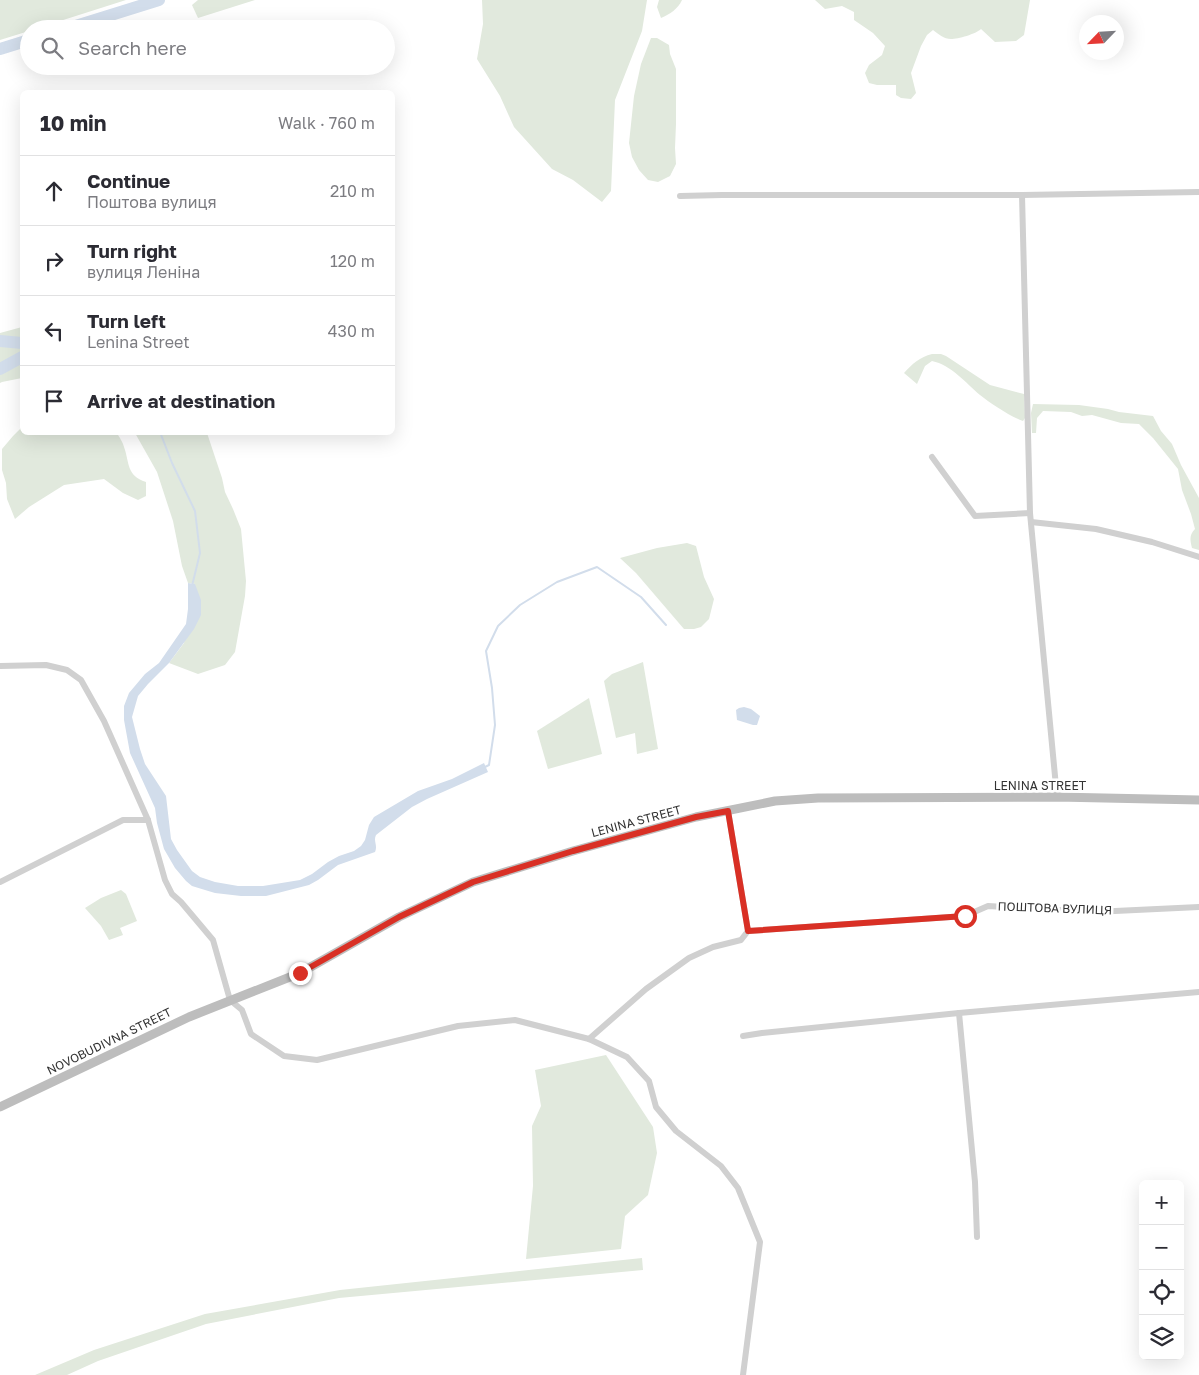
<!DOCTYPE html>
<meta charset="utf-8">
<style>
:root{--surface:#fff;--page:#f7f7f7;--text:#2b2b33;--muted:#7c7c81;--line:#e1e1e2}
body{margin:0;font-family:"Golos Text",sans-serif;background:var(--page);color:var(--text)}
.controls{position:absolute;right:15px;bottom:15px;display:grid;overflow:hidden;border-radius:8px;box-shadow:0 5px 20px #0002}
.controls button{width:45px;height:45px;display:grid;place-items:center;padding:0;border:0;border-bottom:1px solid var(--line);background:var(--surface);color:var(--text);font:25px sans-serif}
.compass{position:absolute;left:1079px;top:15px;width:45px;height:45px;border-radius:50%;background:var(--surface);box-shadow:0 5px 20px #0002;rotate:245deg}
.stop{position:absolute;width:15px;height:15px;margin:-11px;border:4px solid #d93025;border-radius:50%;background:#fff}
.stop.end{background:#d93025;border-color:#fff;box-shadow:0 1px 5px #0008}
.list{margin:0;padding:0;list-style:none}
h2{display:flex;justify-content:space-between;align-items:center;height:65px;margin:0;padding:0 20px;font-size:21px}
h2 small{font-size:16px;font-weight:400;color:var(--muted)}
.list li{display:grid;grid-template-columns:32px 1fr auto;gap:15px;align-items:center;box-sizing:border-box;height:70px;padding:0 20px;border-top:1px solid var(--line)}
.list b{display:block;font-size:19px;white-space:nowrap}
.list p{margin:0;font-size:16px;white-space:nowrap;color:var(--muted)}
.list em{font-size:16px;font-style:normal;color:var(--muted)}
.icon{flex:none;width:28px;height:28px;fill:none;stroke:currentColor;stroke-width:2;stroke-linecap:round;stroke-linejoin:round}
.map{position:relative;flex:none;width:1199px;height:1375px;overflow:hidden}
.search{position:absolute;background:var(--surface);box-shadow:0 5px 20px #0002;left:20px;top:20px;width:375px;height:55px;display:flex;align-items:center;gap:12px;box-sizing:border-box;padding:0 18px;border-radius:28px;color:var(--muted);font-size:19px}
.panel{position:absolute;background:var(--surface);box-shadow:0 5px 20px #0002;left:20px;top:90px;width:375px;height:345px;border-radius:8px}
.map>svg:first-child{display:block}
.green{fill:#e1e9dd}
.water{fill:#d2ddeb}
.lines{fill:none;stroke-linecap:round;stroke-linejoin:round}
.stream{stroke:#d2ddeb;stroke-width:2}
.river{stroke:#d2ddeb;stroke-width:12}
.street{stroke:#d0d0d0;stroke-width:6}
.secondary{stroke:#bdbdbd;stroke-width:9}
.route{stroke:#d93025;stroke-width:6}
.labels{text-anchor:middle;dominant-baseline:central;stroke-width:5;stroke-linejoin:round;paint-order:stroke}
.street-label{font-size:12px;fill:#333;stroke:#fff}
</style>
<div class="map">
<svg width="1199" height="1375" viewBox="0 0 1199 1375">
<rect width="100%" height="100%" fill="#fff"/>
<!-- green -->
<g class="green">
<polygon points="0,0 126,0 35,29 29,29 29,31 0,40"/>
<polygon points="198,0 255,0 198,18 192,5"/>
<polygon points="482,0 647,0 642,31 615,100 611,191 602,202 573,180 552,169 514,127 500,96 477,59 483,24"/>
<path d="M659 0H682C678 9 670 14 661 18L657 7Z"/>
<path d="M815 0H1030L1024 35 1016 41 995 42 981 29C976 34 958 39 951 39 944 39 938 34 933 30L927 35 921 46 911 73 916 93 911 99 901 98 896 95V85H877L869 83 865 73 869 65 882 55 885 46 873 33 854 20V12L842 6 825 9Z"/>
<polygon points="651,38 657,38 669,45 670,54 676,69 676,124 675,148 676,164 670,176 658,182 648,180 639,170 632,157 629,143 634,96 641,64"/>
<polygon points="22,327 22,378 2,382 0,383 0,333"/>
<path d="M932 354H941L946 356 990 385 1024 394 1025 418 1023 421C1011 417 990 403 980 395 966 383 951 365 932 361L925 366 917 384 904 373C912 364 920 357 932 354Z"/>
<path d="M1033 404 1079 405 1108 409 1119 412 1153 416 1161 431 1172 444 1181 465 1199 498V550L1192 548C1190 540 1189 535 1195 529L1191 514 1182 490 1178 469 1153 438 1139 424 1121 423 1092 415 1082 416 1071 412 1043 411 1037 418 1036 433H1032L1031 413Z"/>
<path d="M22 427V432L117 433C119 437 123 442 124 447 130 464 126 475 146 482V496L138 500 123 493 104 479 64 485 29 507 15 519 7 499 6 483 2 470V449L13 436Z"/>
<polygon points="135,433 207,433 222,478 225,492 233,509 241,529 246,581 245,596 235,652 225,665 198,674 169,663 184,643 195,584 188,583 182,566 173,521 157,472"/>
<polygon points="687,543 696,546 704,577 714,599 709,619 701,627 694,629 684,629 636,573 620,558 657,548"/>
<polygon points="643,662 658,749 637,754 635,733 616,738 604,681 612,674"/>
<polygon points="589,698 602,754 548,769 537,731"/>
<polygon points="121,890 126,894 137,921 120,928 123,935 109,940 101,926 85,908 101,898"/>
<polygon points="606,1055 653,1127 657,1153 648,1195 625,1216 621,1249 526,1259 533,1186 532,1126 541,1106 535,1070"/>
<polygon points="642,1258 643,1270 339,1298 206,1324 98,1361 67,1375 35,1375 94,1350 205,1314 340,1290"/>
</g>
<!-- water -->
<g class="water">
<path d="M188 583 195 584 201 600V615L194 629 169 663 148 684 138 696 132 717 140 749 145 764 166 796 171 839 177 850 192 871 200 877 215 882 238 886H263L300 880 312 874 328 862 339 856 354 851 361 846 365 840 369 825 374 817 418 791 452 779 484 763 488 772 427 799 412 807 376 835C373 841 378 845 375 852L338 865 318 880 309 885 266 896H241L215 893 205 890 192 886 186 881 175 868 164 849 157 823 155 808 130 753 124 720V706L129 693 145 674 159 663 186 624 188 609Z"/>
<polygon points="744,707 751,709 760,716 757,725 753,725 737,720 736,710 739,708"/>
</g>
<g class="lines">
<!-- stream -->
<g class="stream">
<polyline points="160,432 172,463 195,511 200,553 192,586"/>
<polyline points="485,767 489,765 495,725 492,688 486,651 498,626 520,605 557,582 597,567 641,597 666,625"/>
</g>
<!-- river -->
<g class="river">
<polyline points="66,29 159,0"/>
<polyline points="0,49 29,40"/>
<polyline points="0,341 22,343"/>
<polyline points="0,369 22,357"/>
</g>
<!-- street -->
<g class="street">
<polyline points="1022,195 1030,513 1057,797"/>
<polyline points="680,196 722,195 1022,195 1199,192"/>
<polyline points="932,457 975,516 1030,513"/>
<polyline points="1031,522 1096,529 1152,542 1199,557"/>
<polyline points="0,666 46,665 67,670 81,680 104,721 148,820 165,880 172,894 181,902 213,940 230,1000 242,1010 251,1034 284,1056 317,1060 458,1026 515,1020 589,1039 627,1057 649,1081 656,1107 676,1131 721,1166 738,1188 760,1242 743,1375"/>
<polyline points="728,811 748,931"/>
<polyline points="0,882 123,820 148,820"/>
<polyline points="959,1013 975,1182 977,1237"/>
<polyline points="743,1036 762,1033 959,1013 1199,992"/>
<polyline points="589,1039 646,989 689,958 713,947 741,940 748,931 965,916 988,906 1094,912 1199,907"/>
</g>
<!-- secondary -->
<polyline class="secondary" points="0,1107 189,1017 300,973 399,917 473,882 573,851 696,817 775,801 818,798 1057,797 1199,800"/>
</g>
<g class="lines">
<!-- route -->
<polyline class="route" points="300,973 399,917 473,882 573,851 696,817 728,811 748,931 965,916"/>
</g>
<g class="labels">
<!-- street labels -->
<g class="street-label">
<text x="1040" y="785">LENINA STREET</text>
<text transform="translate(636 821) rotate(-15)">LENINA STREET</text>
<text transform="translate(1055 908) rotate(2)">ПОШТОВА ВУЛИЦЯ</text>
<text transform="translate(109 1041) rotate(-26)">NOVOBUDIVNA STREET</text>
</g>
</g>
</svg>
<div class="controls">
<button>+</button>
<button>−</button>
<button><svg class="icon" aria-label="locate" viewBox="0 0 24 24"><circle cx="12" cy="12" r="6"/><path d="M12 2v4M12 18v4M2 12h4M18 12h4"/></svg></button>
<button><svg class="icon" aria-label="layers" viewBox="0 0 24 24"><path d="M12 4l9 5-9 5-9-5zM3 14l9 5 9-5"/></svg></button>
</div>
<svg class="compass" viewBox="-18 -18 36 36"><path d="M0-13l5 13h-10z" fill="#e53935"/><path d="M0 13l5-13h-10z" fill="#7c7c81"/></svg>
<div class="stop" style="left:965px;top:916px"></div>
<div class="stop end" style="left:300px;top:973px"></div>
<div class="search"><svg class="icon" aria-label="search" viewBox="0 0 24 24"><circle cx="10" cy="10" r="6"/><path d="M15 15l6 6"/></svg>Search here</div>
<section class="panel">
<h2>10 min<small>Walk · 760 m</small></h2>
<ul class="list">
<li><svg class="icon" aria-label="ahead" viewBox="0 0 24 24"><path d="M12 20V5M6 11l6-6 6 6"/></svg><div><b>Continue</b><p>Поштова вулиця</p></div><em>210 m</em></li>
<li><svg class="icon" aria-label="right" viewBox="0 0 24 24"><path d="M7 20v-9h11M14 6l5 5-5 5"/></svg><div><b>Turn right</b><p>вулиця Леніна</p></div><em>120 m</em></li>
<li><svg class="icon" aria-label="left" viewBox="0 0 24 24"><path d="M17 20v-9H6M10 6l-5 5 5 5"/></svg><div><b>Turn left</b><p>Lenina Street</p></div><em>430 m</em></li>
<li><svg class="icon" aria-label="arrive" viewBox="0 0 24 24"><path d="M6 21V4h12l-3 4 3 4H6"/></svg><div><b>Arrive at destination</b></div></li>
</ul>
</section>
</div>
